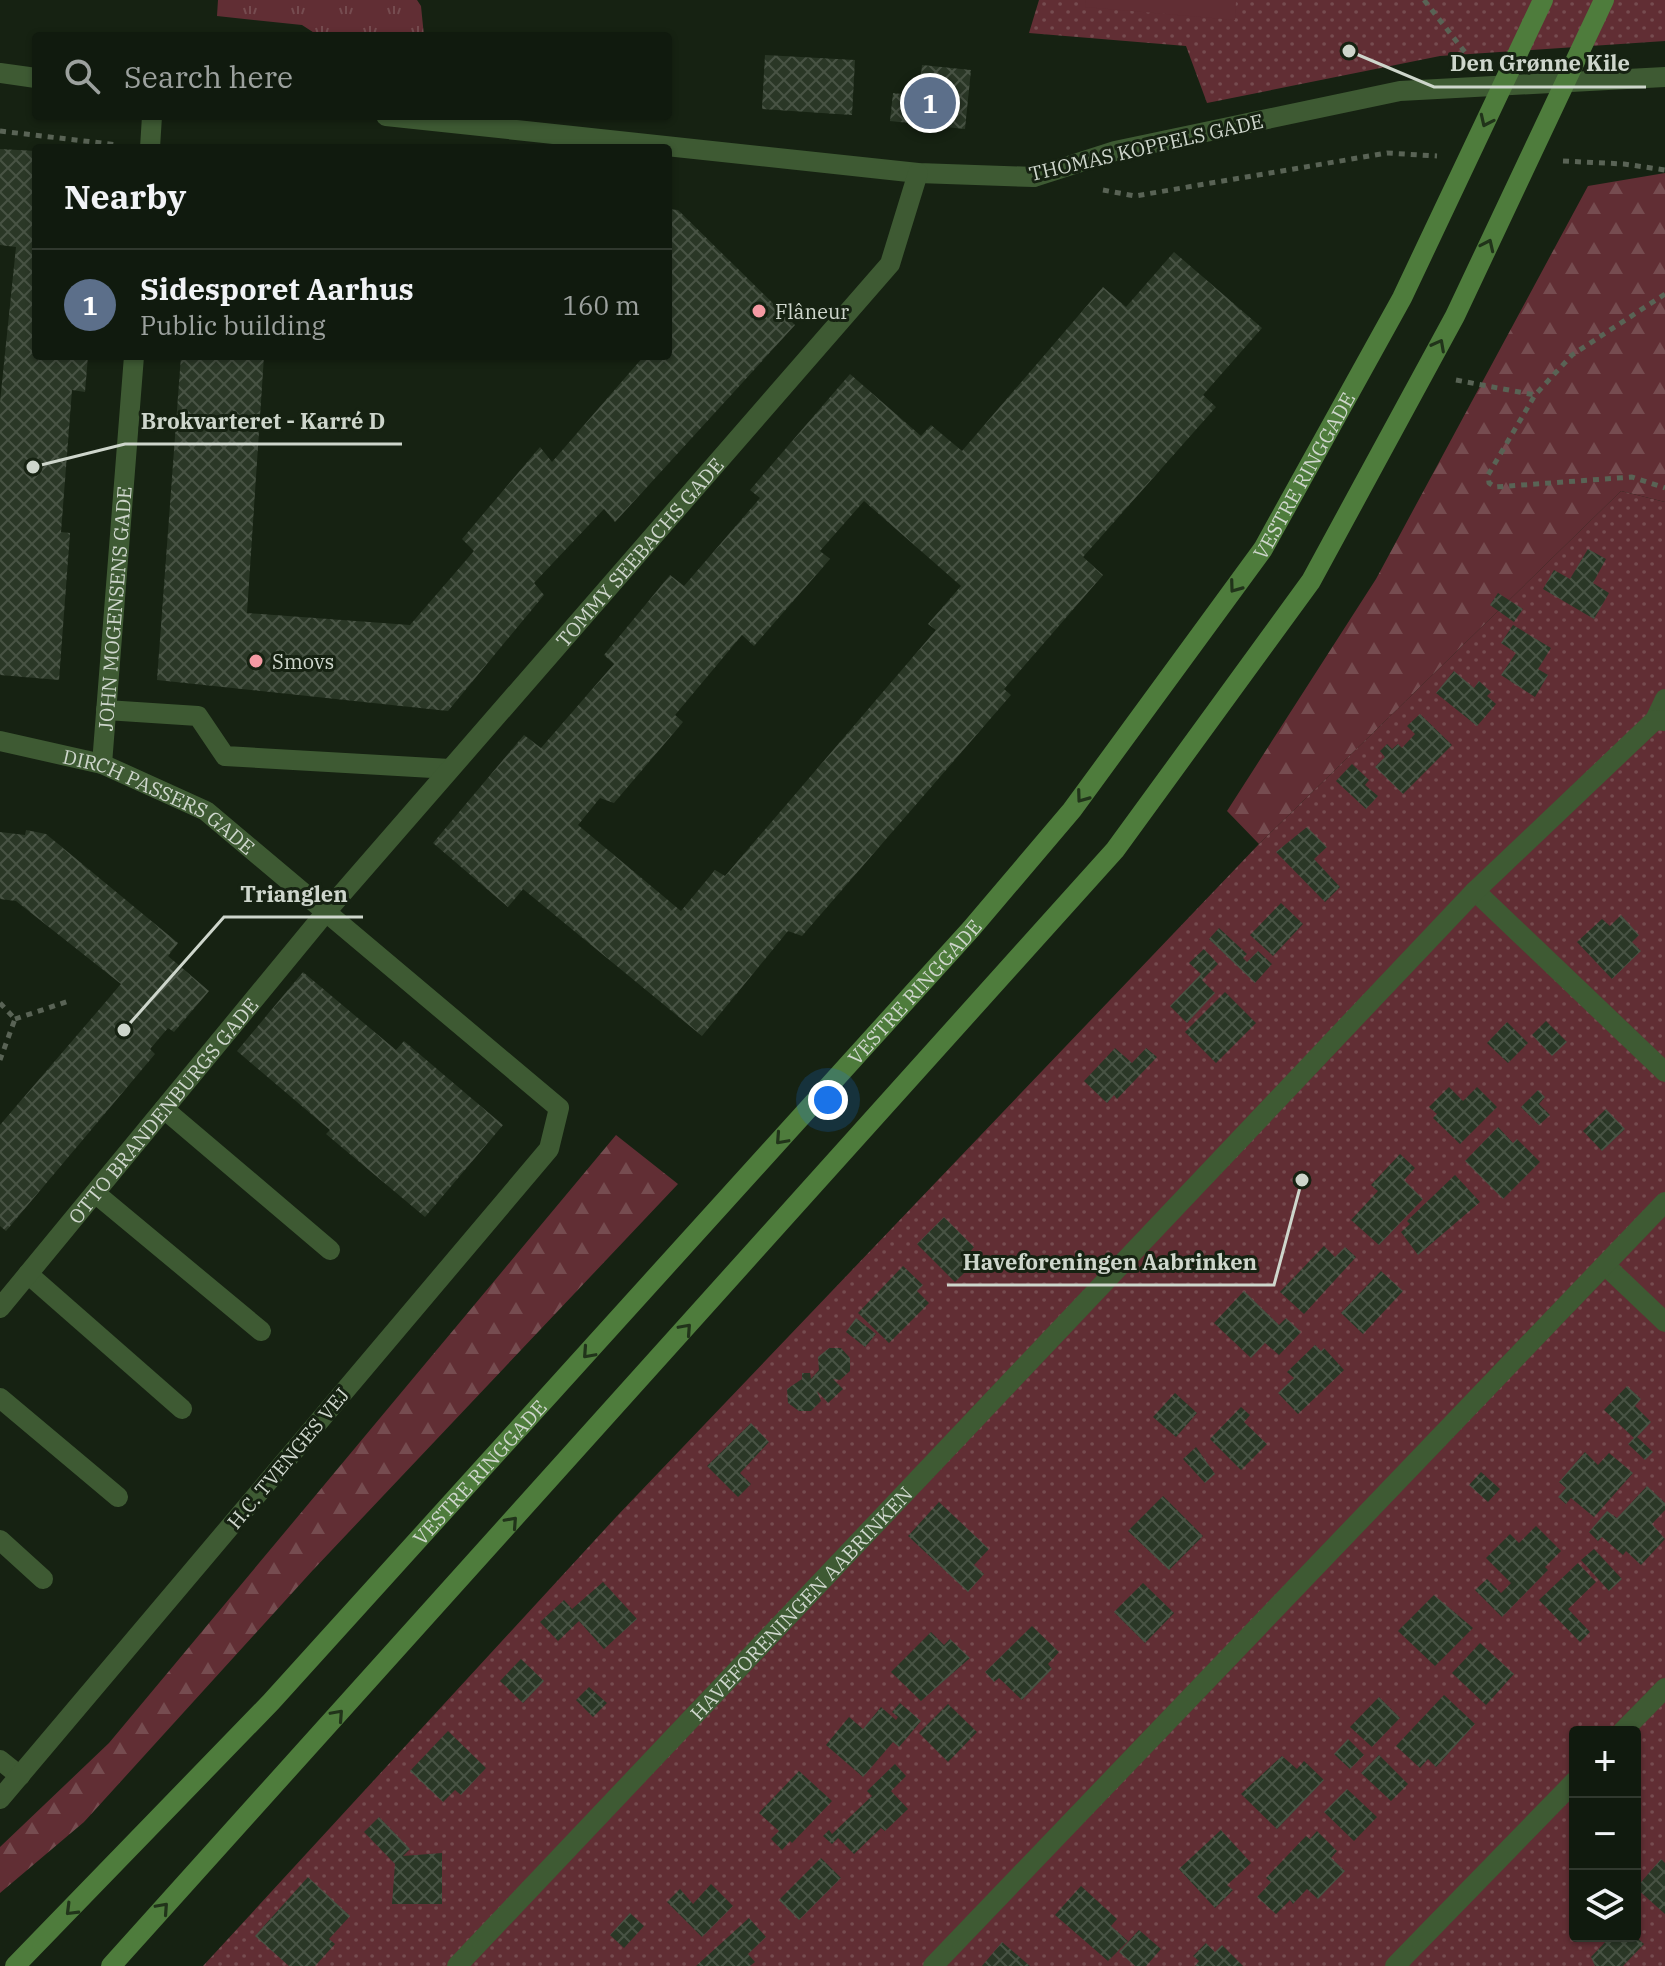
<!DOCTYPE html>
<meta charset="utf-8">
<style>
:root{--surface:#101a0e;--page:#1e271c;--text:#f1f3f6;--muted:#9ca19e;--line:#30382e;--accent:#0f766e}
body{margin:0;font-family:"IBM Plex Serif",serif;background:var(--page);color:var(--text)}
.controls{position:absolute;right:24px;bottom:24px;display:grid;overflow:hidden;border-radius:8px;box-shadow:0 2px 6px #0004}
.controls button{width:72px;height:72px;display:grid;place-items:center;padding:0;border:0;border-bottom:2px solid var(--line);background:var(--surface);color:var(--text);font:40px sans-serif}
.you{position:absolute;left:828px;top:1100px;width:28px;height:28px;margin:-20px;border:6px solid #fff;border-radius:50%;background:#1a73e8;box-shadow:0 0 0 12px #1a73e833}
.badge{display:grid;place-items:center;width:52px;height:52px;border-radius:50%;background:var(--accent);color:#fff;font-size:26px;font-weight:700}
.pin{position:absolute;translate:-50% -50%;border:4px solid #fff;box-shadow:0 2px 8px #0006}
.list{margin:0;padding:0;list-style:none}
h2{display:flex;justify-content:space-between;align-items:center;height:104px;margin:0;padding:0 32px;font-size:34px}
h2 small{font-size:26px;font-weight:400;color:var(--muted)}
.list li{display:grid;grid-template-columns:52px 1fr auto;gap:24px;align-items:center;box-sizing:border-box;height:112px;padding:0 32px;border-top:2px solid var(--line)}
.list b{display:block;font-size:30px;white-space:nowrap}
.list p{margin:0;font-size:26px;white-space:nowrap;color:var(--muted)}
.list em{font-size:26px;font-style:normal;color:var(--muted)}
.icon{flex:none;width:44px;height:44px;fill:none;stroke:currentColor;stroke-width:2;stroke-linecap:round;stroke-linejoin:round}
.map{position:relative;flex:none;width:1665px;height:1966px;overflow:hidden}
.search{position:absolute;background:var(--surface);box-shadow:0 2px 6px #0004;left:32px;top:32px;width:640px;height:88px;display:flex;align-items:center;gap:20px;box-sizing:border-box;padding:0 28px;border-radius:8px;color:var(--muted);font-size:30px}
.panel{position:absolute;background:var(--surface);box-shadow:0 2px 6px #0004;left:32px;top:144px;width:640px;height:216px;border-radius:8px}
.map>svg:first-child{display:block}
.grass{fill:url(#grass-tufts)}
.forest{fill:url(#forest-firs)}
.park{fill:url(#park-dots);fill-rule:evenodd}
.pitch{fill:#612e34}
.building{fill:url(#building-cross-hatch);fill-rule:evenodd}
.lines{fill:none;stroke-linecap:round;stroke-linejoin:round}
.path{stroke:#596355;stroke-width:5;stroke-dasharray:6 6;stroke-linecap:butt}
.service{stroke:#3e5a33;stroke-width:20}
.pedestrian{stroke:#3e5a33;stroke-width:20}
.minor{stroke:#3e5a33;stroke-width:20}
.secondary{stroke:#4e7c3c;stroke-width:20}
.oneway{stroke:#21341a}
.poi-dot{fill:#f49aa3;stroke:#162212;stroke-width:3}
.labels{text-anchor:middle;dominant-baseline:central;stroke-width:6;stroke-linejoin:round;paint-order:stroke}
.street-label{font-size:20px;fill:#ced6cc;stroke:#162212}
.poi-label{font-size:20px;fill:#ced6cc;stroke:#162212;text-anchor:start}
.leader{fill:none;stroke:#ced6cc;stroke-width:3}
.callout-dot{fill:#ced6cc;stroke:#162212;stroke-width:3}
.callout-label{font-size:22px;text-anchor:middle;font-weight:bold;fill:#ced6cc;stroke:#162212;stroke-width:6;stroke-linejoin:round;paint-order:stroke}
</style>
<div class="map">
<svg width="1665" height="1966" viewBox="0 0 1665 1966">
<defs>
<pattern id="grass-tufts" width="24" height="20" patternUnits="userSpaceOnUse" patternTransform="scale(2)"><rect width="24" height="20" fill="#612e34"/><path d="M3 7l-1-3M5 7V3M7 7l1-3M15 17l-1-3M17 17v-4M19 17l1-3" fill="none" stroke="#764c50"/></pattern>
<pattern id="forest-firs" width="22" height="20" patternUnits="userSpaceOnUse" patternTransform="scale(2)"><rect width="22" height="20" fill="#612e34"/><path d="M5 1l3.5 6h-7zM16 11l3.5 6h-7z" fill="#764c50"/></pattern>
<pattern id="park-dots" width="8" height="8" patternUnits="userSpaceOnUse" patternTransform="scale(2)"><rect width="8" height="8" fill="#612e34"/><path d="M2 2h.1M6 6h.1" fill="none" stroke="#764c50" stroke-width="1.8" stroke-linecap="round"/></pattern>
<pattern id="building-cross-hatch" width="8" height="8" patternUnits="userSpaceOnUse" patternTransform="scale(2)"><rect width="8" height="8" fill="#2a3726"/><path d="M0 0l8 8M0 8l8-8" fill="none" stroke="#485344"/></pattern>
</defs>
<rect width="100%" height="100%" fill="#162212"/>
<!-- grass -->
<polygon class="grass" points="218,0 417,0 421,6 424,36 319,36 302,25 217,16"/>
<!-- forest -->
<g class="forest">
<polygon points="1665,173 1665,502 1621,491 1259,844 1227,811 1376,579 1588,186"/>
<polygon points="616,1135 678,1184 313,1570 84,1822 0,1893 0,1847 109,1743"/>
</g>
<!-- park -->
<g class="park">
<polygon points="1039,0 1665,0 1665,41 1440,56 1207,103 1186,46 1029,33"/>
<path d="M1621 491 1665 502V1966H203L617 1516 1259 844ZM1575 1732H1635V1936H1575Z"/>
</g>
<!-- pitch -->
<polygon class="pitch" points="1086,0 1236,0 1235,20 1085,7"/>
<!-- building -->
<g class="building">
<polygon points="765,55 855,60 852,115 762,109"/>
<polygon points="922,65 971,70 965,129 890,121 893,93 919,96"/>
<polygon points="0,149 36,151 36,356 88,356 85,392 72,390 61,532 70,533 59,680 0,675 0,402 16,247 0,245"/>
<polygon points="668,209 678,210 795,325 615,522 604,509 534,583 544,595 448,711 157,680 181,356 264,356 247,613 410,625 474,551 462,539 540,447 552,462 644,356 668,356"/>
<path d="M1174 252 1262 328 1203 395 1216 407 1083 557 1103 575 1004 689 1011 695 802 936 788 931 702 1036 523 889 508 907 433 843 524 735 541 748 614 664 604 655 670 575 684 586 760 498 750 490 850 374 921 436 931 425 962 451 1103 287 1126 307ZM864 501 961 586 928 624 936 630 828 756 725 876 715 870 681 911 578 825 600 798 614 803 683 722 675 715 742 635 754 646 830 559 820 551Z"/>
<polygon points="1588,549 1606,559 1593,583 1609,593 1594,619 1543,589 1554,570 1570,579"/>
<polygon points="1498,593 1523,609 1514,622 1490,605"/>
<polygon points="1513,625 1551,648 1538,669 1548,675 1535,697 1501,675 1516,653 1501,643"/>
<polygon points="1454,671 1474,688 1479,681 1491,692 1487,696 1496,704 1477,726 1436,693"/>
<polygon points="1420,714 1452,745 1403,794 1375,767 1385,757 1380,751 1387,744 1392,749 1398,744 1402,748 1415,734 1407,726"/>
<polygon points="1352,764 1369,780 1365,785 1378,796 1366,809 1336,781"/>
<polygon points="1307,827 1327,847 1314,859 1340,887 1325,902 1276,852"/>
<polygon points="26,830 46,834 178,943 168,956 209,991 174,1032 168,1028 150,1049 155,1054 6,1231 0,1226 0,1125 121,984 16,901 0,899 0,832 25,835"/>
<polygon points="1281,903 1303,924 1273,956 1250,935"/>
<polygon points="1621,915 1639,935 1632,942 1641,951 1612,979 1577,942 1602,919 1610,926"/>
<polygon points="1219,928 1247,954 1243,958 1247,962 1258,951 1272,964 1255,983 1209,939"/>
<polygon points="1204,949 1218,964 1202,980 1215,993 1187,1023 1170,1006 1201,974 1189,963"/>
<polygon points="303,972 396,1050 404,1041 503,1125 425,1217 326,1134 330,1130 237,1051"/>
<polygon points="1225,992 1256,1023 1216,1063 1185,1032"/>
<polygon points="1546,1021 1567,1042 1552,1056 1532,1035"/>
<polygon points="1507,1022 1528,1043 1508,1063 1487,1043"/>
<polygon points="1115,1048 1132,1063 1146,1048 1157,1057 1117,1099 1114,1095 1107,1103 1084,1081"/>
<polygon points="1449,1087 1463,1101 1477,1087 1497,1107 1460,1144 1433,1118 1437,1114 1429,1107"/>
<polygon points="1538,1090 1545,1097 1539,1104 1550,1115 1539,1125 1521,1107"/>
<polygon points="1606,1109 1625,1129 1602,1151 1583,1131"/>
<polygon points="1498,1127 1513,1143 1517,1139 1540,1162 1503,1199 1465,1161"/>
<polygon points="1400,1154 1415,1168 1404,1180 1423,1199 1379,1245 1351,1220 1378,1191 1371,1185"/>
<polygon points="1455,1175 1480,1202 1418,1255 1401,1232 1410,1224 1407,1221"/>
<polygon points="944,1217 974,1247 963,1260 970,1267 955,1282 917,1244"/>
<polygon points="1324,1246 1335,1257 1345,1247 1356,1257 1304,1314 1280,1292"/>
<polygon points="903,1266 923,1285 917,1291 929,1303 889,1343 858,1313"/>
<polygon points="1381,1271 1403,1291 1363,1334 1341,1313"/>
<polygon points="1244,1291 1279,1325 1286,1318 1301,1332 1279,1355 1265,1343 1251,1358 1214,1323"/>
<polygon points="856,1318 876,1334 865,1347 846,1332"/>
<polygon points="1315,1345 1321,1351 1324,1348 1344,1370 1298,1414 1278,1393 1294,1378 1287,1372"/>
<polygon points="829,1348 841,1348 850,1358 850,1371 840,1380 833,1379 843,1389 828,1403 817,1391 821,1401 811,1411 799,1411 788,1403 787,1389 802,1379 802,1373 810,1373 811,1379 819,1370 818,1357"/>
<polygon points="1627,1386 1641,1399 1635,1406 1651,1422 1637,1437 1653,1452 1645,1460 1628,1444 1634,1438 1604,1410"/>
<polygon points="1175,1393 1197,1413 1176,1437 1153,1417"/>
<polygon points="1241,1407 1250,1415 1244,1422 1267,1444 1241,1470 1210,1439"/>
<polygon points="751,1423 769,1442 740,1473 751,1484 738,1497 707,1466"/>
<polygon points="1196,1447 1215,1474 1205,1483 1183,1459"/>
<polygon points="1585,1452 1598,1465 1609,1453 1633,1473 1594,1517 1571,1498 1566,1504 1558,1497 1566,1488 1559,1482"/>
<polygon points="1481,1472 1500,1489 1488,1502 1469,1485"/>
<polygon points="1647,1486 1665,1503 1665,1510 1652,1524 1665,1539 1641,1565 1626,1551 1623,1555 1602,1537 1598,1541 1589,1532 1607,1511 1617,1518"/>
<polygon points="1163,1496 1203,1536 1169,1570 1128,1531"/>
<polygon points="939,1502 989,1549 974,1565 984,1574 968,1592 908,1536"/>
<polygon points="1536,1526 1561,1551 1545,1567 1548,1570 1502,1617 1475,1590 1487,1579 1501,1593 1511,1583 1486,1558 1510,1534 1519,1543"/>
<polygon points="1594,1549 1622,1579 1609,1591 1581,1560"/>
<polygon points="1578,1563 1596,1582 1568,1609 1590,1632 1580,1642 1539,1600"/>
<polygon points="603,1582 637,1619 604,1649 579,1621 558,1641 540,1622 564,1600 572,1609"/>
<polygon points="1143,1583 1174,1613 1145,1643 1114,1612"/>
<polygon points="1434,1595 1473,1628 1435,1666 1398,1631"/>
<polygon points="1032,1626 1059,1652 1048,1664 1052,1669 1022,1700 999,1678 994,1682 985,1672"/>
<polygon points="931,1632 944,1645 950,1639 970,1658 921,1701 891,1672"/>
<polygon points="1480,1643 1514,1674 1486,1705 1452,1673"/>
<polygon points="521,1659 544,1681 523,1703 500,1681"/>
<polygon points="589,1687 607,1703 593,1717 576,1700"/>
<polygon points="1444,1695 1475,1724 1436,1767 1428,1759 1420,1768 1396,1746"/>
<polygon points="1379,1697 1400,1718 1372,1747 1350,1727"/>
<polygon points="900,1703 921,1721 899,1747 893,1742 863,1777 826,1745 849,1717 863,1729 881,1707 896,1720 898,1717 892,1712"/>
<polygon points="948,1704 977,1732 948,1762 919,1733"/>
<polygon points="448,1731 486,1768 461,1795 455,1790 443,1802 410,1771"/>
<polygon points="1348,1739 1364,1755 1350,1769 1334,1754"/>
<polygon points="1379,1755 1408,1784 1391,1801 1361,1773"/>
<polygon points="1282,1756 1297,1769 1304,1761 1324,1780 1277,1829 1241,1794"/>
<polygon points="895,1764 906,1776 891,1791 908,1809 885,1831 881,1828 854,1854 838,1838 832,1844 823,1836 829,1830 832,1834 872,1796 867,1791"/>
<polygon points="799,1771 832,1801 792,1843 790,1841 782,1850 771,1839 779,1831 759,1813"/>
<polygon points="1347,1789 1377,1817 1354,1841 1324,1812"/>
<polygon points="379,1817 410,1849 403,1856 442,1853 442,1904 392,1904 395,1864 364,1832"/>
<polygon points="1221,1830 1251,1863 1227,1885 1233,1890 1215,1908 1179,1869"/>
<polygon points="1317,1831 1337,1851 1331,1858 1345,1871 1318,1899 1307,1889 1293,1904 1290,1900 1276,1914 1257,1897 1271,1882 1266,1878 1306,1836 1310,1839"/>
<polygon points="821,1858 841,1878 799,1920 779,1900"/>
<polygon points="1661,1859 1665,1863 1665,1914 1636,1888"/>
<polygon points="308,1877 350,1916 329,1939 335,1944 315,1966 289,1966 255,1936"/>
<polygon points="711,1884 733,1906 702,1937 667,1902 680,1889 693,1904"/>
<polygon points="1081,1886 1117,1919 1111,1926 1128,1941 1108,1961 1055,1915"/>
<polygon points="630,1913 644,1926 624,1948 610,1935"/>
<polygon points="749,1918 766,1937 748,1954 755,1962 750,1966 696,1966"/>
<polygon points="1139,1930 1161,1949 1146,1966 1135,1966 1119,1952"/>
<polygon points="1611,1936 1635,1936 1644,1944 1623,1966 1595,1966 1591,1957"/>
<polygon points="1002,1942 1030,1966 982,1966"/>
<polygon points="1206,1943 1215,1952 1222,1945 1243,1966 1195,1966 1199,1961 1193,1956"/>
</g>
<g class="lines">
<!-- path -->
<g class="path">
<polyline points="1424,0 1468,56"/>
<polyline points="0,131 118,145"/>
<polyline points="1563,161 1624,164 1665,170"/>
<polyline points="1103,190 1135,196 1387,153 1437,156"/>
<polyline points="1665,294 1572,355 1535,395 1488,475 1489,483 1495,487 1632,477 1665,488"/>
<polyline points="1456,380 1535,395"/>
<polyline points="0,1003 15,1019 0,1060"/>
<polyline points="15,1019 69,1001"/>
</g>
<!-- service -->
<g class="service">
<polyline points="1034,177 1115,151 1400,91 1665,77"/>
<polyline points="164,1109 330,1250"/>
<polyline points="95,1193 261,1331"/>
<polyline points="28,1274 182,1409"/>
<polyline points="0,1398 118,1497"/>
<polyline points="0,1540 43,1579"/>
<polyline points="0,1760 20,1776"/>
</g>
<!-- pedestrian -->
<polyline class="pedestrian" points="106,710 198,716 225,756 450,769"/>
<!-- minor -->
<g class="minor">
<polyline points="0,73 36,78"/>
<polyline points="386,116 918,173 1034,177"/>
<polyline points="150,148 152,116"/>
<polyline points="1655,720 1665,699"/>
<path id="s1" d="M0 741 102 764 206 811 559 1108 549 1149 0 1799"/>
<path id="s2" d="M102 764 134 356"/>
<polyline points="1475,891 1665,1072"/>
<polyline points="1606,1266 1665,1322"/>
<path id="s3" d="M0 1308 326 912 890 264 918 173"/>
<polyline points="1622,1732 1665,1688"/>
<path id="s4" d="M457 1966 1475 891 1655 720 1665 721"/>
<polyline points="933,1966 1665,1202"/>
<polyline points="1395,1966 1575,1781"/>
</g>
<!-- secondary -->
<g class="secondary">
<path id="s5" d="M15 1966 271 1702 971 929 1072 810 1263 549 1402 298 1543 0"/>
<polyline points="111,1966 1115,850 1311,581 1455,316 1604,0"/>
</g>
</g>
<!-- one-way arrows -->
<defs><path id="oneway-chevron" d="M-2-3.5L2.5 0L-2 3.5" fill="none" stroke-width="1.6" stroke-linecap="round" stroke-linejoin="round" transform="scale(2)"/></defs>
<g class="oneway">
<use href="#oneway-chevron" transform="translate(1486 121) rotate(115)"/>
<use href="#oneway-chevron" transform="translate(1488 245) rotate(-65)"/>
<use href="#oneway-chevron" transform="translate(1439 345) rotate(-62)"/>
<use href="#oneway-chevron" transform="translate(1235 587) rotate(126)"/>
<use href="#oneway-chevron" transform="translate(1082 797) rotate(126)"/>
<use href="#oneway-chevron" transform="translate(781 1139) rotate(132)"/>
<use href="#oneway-chevron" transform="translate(686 1329) rotate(-48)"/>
<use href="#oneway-chevron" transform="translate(588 1353) rotate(132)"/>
<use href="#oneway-chevron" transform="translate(512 1522) rotate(-48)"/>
<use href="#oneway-chevron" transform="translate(338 1715) rotate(-48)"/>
<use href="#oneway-chevron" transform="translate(163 1908) rotate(-48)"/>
<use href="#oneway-chevron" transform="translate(71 1910) rotate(135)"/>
</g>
<!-- markers -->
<g class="poi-dot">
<circle cx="759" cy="311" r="8"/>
<circle cx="256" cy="661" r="8"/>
</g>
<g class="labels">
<!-- street labels -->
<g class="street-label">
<text transform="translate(1146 147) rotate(-13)">THOMAS KOPPELS GADE</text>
<text stroke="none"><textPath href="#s5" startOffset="1974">VESTRE RINGGADE</textPath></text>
<text stroke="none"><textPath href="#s3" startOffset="990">TOMMY SEEBACHS GADE</textPath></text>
<text stroke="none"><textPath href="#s2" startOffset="156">JOHN MOGENSENS GADE</textPath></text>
<text stroke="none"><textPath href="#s1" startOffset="172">DIRCH PASSERS GADE</textPath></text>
<text stroke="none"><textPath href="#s5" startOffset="1326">VESTRE RINGGADE</textPath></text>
<text stroke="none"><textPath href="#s3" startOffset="256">OTTO BRANDENBURGS GADE</textPath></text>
<text transform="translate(288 1458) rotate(-50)">H.C. TVENGES VEJ</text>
<text stroke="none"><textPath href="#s5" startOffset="678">VESTRE RINGGADE</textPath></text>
<text stroke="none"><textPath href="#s4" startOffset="500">HAVEFORENINGEN AABRINKEN</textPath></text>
</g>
<!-- poi labels -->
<g class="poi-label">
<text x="775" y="311">Flâneur</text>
<text x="272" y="661">Smovs</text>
</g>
</g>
<!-- callouts -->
<path class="leader" d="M1349 51L1434 87H1646M33 467L125 444H402M124 1030L224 917H363M1302 1180L1274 1285H947"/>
<g class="callout-dot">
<circle cx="1349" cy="51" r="8"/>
<circle cx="33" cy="467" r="8"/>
<circle cx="124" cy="1030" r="8"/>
<circle cx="1302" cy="1180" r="8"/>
</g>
<g class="callout-label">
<text x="1540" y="71">Den Grønne Kile</text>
<text x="263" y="429">Brokvarteret - Karré D</text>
<text x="294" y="902">Trianglen</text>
<text x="1110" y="1270">Haveforeningen Aabrinken</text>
</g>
</svg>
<div class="controls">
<button>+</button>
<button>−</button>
<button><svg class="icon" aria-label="layers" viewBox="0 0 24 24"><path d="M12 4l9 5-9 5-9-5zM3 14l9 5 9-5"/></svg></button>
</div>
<div class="you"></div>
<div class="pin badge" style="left:930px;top:103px;background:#5c6f8a">1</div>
<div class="search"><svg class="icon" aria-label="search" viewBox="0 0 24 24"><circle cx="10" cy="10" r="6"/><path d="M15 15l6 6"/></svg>Search here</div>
<section class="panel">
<h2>Nearby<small></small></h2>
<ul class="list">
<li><span class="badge" style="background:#5c6f8a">1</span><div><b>Sidesporet Aarhus</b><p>Public building</p></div><em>160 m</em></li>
</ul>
</section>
</div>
